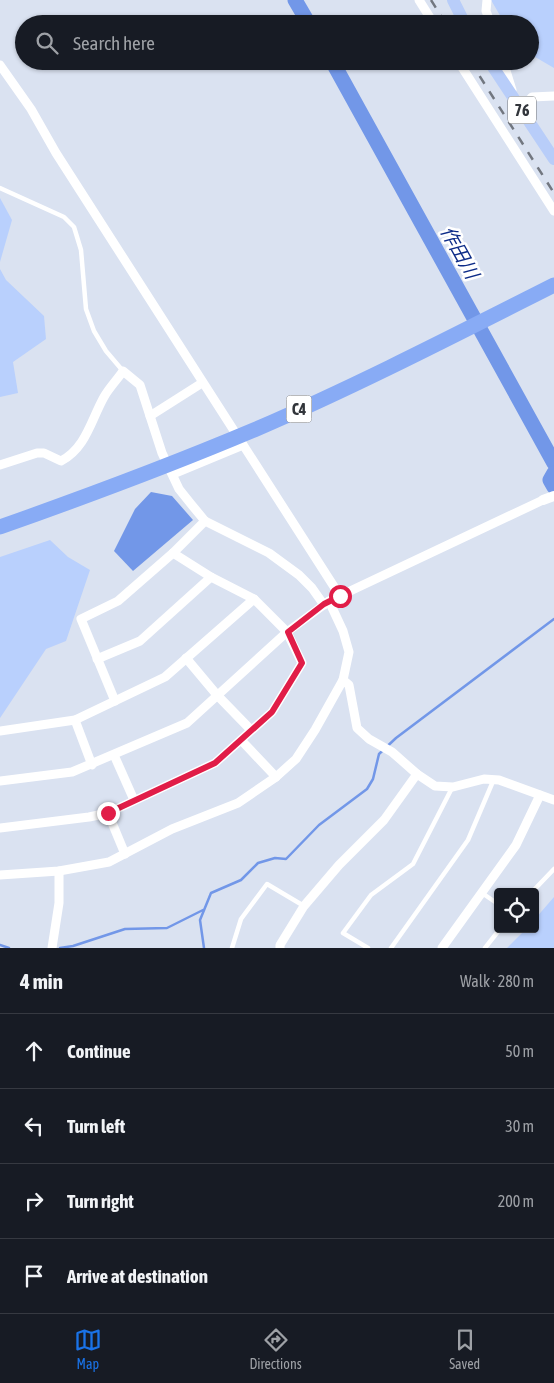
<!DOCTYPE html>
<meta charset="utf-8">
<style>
:root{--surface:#171b24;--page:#20242c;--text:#f1f3f6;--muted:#9ea1a6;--line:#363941;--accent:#1a73e8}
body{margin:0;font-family:"Asap Condensed","Noto Sans JP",sans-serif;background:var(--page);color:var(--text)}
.controls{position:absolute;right:15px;bottom:15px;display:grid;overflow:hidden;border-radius:5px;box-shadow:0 1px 4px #0004}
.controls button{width:45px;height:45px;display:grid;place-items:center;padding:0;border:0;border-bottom:1px solid var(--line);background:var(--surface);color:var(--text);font:25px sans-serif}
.stop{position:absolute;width:15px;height:15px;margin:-11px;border:4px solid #e11d48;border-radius:50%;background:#fff}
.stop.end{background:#e11d48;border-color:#fff;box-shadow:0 1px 5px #0008}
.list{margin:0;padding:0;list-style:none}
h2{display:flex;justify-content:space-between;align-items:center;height:65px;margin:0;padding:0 20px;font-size:21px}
h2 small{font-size:16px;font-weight:400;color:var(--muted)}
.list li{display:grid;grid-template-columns:32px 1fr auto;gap:15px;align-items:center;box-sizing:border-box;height:75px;padding:0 20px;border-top:1px solid var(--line)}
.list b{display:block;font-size:19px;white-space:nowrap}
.list em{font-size:16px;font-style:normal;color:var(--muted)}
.icon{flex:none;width:28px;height:28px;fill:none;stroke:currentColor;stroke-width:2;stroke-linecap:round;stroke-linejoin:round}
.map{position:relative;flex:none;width:554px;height:948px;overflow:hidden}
.search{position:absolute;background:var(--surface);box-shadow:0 1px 4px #0004;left:15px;right:15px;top:15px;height:55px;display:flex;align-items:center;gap:12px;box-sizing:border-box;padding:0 18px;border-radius:28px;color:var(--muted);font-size:19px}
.sheet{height:365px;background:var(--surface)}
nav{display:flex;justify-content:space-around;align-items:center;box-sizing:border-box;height:70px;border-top:1px solid var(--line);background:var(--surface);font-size:14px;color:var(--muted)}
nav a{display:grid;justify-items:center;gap:2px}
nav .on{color:var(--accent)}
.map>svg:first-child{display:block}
.green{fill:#b9d0fd}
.water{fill:#7297e8}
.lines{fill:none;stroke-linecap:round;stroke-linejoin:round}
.stream{stroke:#7297e8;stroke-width:2.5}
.river{stroke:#7297e8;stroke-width:15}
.service{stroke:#fff;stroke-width:4.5}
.minor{stroke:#fff;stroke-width:9}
.tertiary{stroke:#fff;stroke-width:10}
.primary{stroke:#b8cdf9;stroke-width:12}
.motorway{stroke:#88abf5;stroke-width:15}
.rail{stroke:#727780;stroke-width:2.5;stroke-dasharray:9 9;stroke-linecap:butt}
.route{stroke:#e11d48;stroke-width:6}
.labels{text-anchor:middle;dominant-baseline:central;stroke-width:5;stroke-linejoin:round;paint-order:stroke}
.shield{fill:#fff;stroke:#707276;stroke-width:1}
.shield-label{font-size:16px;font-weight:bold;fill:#32353b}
.water-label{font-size:19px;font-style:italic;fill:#0d2c88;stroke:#fff}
</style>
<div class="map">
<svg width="554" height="948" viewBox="0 0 554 948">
<rect width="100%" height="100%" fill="#dae2f1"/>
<!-- green -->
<g class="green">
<polygon points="491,0 554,0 554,68 530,54 530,24 505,24"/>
<polygon points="0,198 12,220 0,262"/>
<polygon points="0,269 6,280 44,316 46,339 13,362 18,393 0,397"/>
<polygon points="50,540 68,557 90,570 66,641 46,649 0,718 0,557"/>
<polygon points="554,897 554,948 507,948 526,929 535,929 535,919"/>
</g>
<!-- water -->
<polygon class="water" points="151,492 172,496 193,520 133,571 114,551 135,509"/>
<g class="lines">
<!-- stream -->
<g class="stream">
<polyline points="0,945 9,948"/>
<polyline points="60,948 73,946 125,929 167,928 203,910"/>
<polyline points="204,948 200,920 211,893 241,880 258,863 275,858 286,859 319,825 367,789 373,779 379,754 396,738 554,619"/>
</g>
<!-- river -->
<g class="river">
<polyline points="295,0 309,24"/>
<polyline points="332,61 554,463"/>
<polyline points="554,473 550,480 554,487"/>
</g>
<!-- service -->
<g class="service">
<polyline points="0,188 64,217 74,227 81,250 86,309 94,331 106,351 123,371"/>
<polyline points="532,892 554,869"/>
<polyline points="482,893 498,904"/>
<polyline points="232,948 241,919 267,884 304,906"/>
<polyline points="368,948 343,933 371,895 413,864 452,788"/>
<polyline points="391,948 468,840 494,779"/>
<polyline points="485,948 500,929"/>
</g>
<!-- minor -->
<g class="minor">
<polyline points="419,0 434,24"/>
<polyline points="487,0 486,11 491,24"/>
<polyline points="458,61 554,211"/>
<polyline points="503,61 512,90"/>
<polyline points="0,65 31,109 56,153 340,596"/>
<polyline points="521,110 532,97 554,96"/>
<polyline points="150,416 202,383"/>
<path d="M0 465 37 453H44L61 461C86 448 91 420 104 397 109 388 117 380 123 371L140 385 162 453 179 489 191 504 205 521 269 553 299 575 312 588 324 605"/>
<polyline points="173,474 243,445"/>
<polyline points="186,658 217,695 251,730"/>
<polyline points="97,659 140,641 211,577"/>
<polyline points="343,680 349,685 357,728 369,739 392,752 417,774 435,786 453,787 484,779 499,780 554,800"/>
<polyline points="115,701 81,619 118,601 173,553 205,521"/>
<polyline points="75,720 92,765"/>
<polyline points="0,731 75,720 165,677 254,599"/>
<polyline points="241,740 276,777"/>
<polyline points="114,755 134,800"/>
<polyline points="0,781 72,772 187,723 287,632 329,601 543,500"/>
<polyline points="108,813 125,854"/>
<polyline points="0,828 89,817 108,813 215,763 272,712 302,663 287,632 254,599 211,577 173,553"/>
<polyline points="0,875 59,871 109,862 172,829 238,803 276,777 296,759 315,730 343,680 349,652 343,631 329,601"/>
<polyline points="52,948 59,903 59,871"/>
<polyline points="280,948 280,945 304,906 339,865 384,820 417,774"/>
<polyline points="442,948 516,845 540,795"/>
</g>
<!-- tertiary -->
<polyline class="tertiary" points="543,500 554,496"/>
<!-- primary -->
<g class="primary">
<polyline points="453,0 465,24"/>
<polyline points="489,61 554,159"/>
</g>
<!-- motorway -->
<path class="motorway" d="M0 527C85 497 171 465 254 430 356 386 455 335 554 285"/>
<!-- rail -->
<g class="rail">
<polyline points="431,0 446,24"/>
<polyline points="470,61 554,193"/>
</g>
</g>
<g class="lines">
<!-- route -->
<polyline class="route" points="108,813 215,763 272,712 302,663 288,632 324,604 340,596"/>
</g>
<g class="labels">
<!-- shield labels -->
<g class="shield">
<rect x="508" y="96.5" width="28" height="27" rx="4"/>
<rect x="286.5" y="395.5" width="25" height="27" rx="4"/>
</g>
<g class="shield-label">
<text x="522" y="110">76</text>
<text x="299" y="409">C4</text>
</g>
<!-- water labels -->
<g class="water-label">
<text transform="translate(460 252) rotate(61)">作田川</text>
</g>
</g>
</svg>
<div class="controls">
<button><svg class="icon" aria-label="locate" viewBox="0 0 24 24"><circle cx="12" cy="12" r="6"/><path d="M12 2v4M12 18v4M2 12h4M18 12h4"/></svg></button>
</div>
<div class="stop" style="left:340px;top:596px"></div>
<div class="stop end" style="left:108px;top:813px"></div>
<div class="search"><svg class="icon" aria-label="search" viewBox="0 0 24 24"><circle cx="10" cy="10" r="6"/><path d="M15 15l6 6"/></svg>Search here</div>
</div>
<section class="sheet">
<h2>4 min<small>Walk · 280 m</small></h2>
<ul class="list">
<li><svg class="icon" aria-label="ahead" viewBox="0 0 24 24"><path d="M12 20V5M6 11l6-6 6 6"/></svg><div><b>Continue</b></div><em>50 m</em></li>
<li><svg class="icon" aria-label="left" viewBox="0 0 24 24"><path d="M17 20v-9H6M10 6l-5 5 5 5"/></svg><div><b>Turn left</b></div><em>30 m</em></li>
<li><svg class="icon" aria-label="right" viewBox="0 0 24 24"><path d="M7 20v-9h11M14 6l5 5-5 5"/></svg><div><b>Turn right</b></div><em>200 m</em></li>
<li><svg class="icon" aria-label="arrive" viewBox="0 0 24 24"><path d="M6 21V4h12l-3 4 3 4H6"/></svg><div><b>Arrive at destination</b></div></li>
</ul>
</section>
<nav>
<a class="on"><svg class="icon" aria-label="map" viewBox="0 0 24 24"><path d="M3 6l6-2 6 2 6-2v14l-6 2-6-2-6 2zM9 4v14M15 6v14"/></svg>Map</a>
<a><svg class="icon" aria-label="directions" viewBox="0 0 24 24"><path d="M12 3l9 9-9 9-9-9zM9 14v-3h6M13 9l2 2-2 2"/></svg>Directions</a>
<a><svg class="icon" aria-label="saved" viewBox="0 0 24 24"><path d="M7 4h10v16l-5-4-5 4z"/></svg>Saved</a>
</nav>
